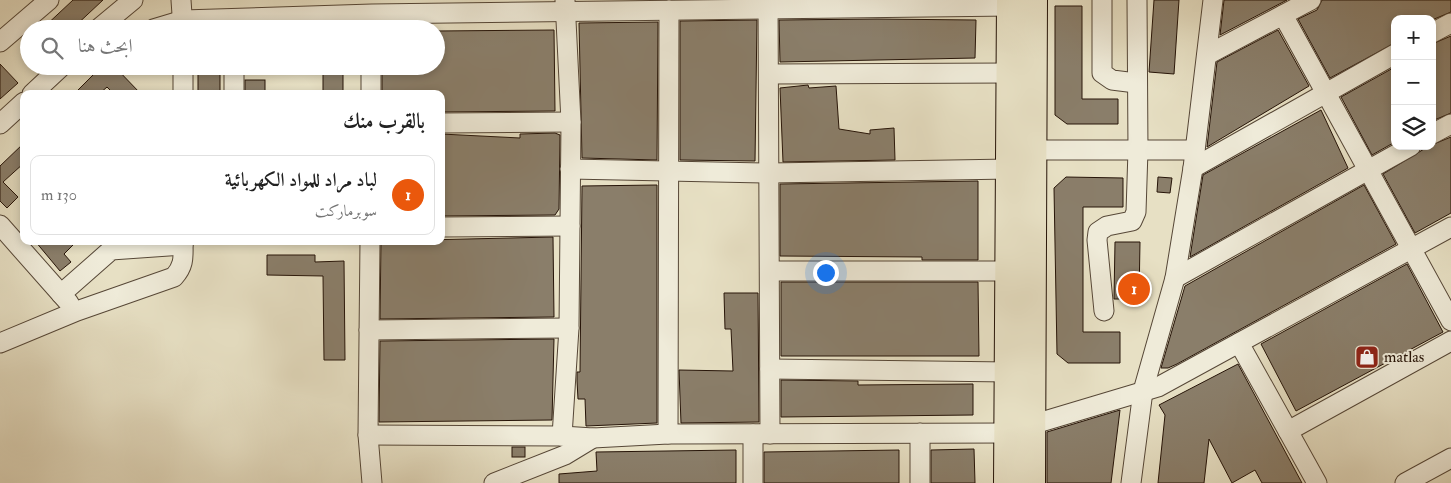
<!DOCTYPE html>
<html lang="ar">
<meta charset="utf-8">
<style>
:root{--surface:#fff;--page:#f6f6f6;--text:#222;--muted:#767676;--line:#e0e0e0;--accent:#ea580c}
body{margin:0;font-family:"IM FELL Double Pica",Amiri,serif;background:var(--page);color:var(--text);direction:rtl}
.controls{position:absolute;right:15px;top:15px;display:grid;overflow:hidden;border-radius:10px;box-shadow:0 2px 8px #0003}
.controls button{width:45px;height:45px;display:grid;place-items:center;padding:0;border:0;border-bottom:1px solid var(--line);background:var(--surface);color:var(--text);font:25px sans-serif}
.you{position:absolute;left:825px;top:272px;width:18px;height:18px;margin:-12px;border:4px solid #fff;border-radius:50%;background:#1a73e8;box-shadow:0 0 0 8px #1a73e833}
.badge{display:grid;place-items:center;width:32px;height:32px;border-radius:50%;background:var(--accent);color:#fff;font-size:16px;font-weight:700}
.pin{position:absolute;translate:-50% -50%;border:2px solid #fff;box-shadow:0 1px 5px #0006}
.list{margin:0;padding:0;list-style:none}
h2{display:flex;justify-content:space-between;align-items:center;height:65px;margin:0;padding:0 20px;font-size:21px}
h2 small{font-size:16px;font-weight:400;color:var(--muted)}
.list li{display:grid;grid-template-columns:32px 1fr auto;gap:15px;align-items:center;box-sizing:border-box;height:80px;margin:0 10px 10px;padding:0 10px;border:1px solid var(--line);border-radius:10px}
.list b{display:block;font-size:19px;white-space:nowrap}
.list p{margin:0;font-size:16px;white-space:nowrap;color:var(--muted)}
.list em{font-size:16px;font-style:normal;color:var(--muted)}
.icon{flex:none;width:28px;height:28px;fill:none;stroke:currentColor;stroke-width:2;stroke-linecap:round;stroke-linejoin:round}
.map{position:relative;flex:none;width:1451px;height:483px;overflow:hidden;direction:ltr}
.search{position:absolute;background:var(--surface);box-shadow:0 2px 8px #0003;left:20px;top:20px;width:425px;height:55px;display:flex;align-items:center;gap:12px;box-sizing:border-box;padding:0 18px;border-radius:28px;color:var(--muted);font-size:19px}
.panel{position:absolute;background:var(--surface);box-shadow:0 2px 8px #0003;left:20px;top:90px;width:425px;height:155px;border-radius:10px;direction:rtl}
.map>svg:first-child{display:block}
.building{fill:#8a7e6a;stroke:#261408}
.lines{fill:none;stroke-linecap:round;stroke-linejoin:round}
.street-casing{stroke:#564737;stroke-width:21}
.primary-casing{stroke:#261408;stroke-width:30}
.street{stroke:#efebd9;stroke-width:19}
.primary{stroke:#e7e0c4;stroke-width:28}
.labels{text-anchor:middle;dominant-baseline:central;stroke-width:4;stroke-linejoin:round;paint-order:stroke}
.poi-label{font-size:16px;fill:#261408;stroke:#efebd9;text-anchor:start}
</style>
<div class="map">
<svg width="1451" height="483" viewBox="0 0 1451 483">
<rect width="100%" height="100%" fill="#e7e0c4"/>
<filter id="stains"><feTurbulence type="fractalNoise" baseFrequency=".004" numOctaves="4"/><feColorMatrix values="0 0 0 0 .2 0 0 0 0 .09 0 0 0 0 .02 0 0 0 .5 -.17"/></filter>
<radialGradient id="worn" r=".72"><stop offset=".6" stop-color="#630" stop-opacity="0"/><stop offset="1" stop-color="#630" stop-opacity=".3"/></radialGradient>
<!-- building -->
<g class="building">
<polygon points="73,0 103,0 72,29 42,29"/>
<polygon points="1154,0 1179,0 1174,74 1149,72"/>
<polygon points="1224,0 1287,0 1220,35"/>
<polygon points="1322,0 1451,0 1451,12 1432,20 1395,19 1395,43 1330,78 1298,19 1317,10"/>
<polygon points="1055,6 1082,6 1082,99 1118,99 1118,124 1067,124 1055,115"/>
<polygon points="877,19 976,20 975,58 780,62 779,20"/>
<polygon points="757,20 755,161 680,160 680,21"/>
<polygon points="658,22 657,160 582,158 579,23"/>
<polygon points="554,30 555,111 441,112 441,94 382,94 382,66 436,66 436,31"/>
<polygon points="1278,30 1309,86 1207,147 1217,62"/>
<polygon points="1451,36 1451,113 1432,121 1432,44"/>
<polygon points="0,64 18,83 0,99"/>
<polygon points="102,66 114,66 141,94 114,94 107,87 99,94 74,94"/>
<rect x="198" y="66" width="22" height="28"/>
<rect x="323" y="66" width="20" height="28"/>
<polygon points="1395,67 1395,142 1372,155 1341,97"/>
<rect x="245" y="80" width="20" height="14"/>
<polygon points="808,85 809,88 836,86 839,129 870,134 870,130 894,128 895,160 783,162 780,88"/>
<polygon points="1321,110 1348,168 1190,257 1203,175"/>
<polygon points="555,133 560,135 559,209 555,215 441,216 441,134 520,138 520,134"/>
<polygon points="1451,137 1451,213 1415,233 1383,174 1429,146"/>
<polygon points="24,143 24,163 3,182 18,197 7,208 0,201 0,166"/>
<polygon points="1066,177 1123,178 1123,207 1083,207 1083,332 1120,332 1120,363 1068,363 1057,354 1054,188"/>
<polygon points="1158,177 1172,178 1170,193 1157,192"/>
<polygon points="978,181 978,260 922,260 922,257 780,256 780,184"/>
<polygon points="657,185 657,423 586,426 585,399 578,399 577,381 577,372 580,372 582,186"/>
<polygon points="1364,185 1396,244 1177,364 1168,368 1161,368 1185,286"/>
<polygon points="553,237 554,317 380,319 381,241"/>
<polygon points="35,241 77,241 64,254 71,262 60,271"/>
<polygon points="1115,242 1140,242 1139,299 1114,299"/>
<polygon points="267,255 315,255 315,262 344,261 345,360 324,360 323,276 267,275"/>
<polygon points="1407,264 1443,332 1296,411 1261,344"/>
<polygon points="781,282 978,282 979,356 781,356"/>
<polygon points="724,293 758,293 759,422 681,423 679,370 733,371 731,329 725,329"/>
<polygon points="554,339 552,420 379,422 380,341"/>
<polygon points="1238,364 1302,483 1262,483 1255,470 1232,483 1209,439 1204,483 1158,483 1165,415 1159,405"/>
<polygon points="781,380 858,381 858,385 973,384 973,415 781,417"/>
<polygon points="1120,410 1111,483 1047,483 1047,432"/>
<rect x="512" y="447" width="13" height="10"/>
<polygon points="974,449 975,483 931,483 931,450"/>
<polygon points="736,450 736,483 559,483 559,474 597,471 596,452"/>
<polygon points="899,450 899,483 764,483 764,452"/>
</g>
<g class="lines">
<!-- street casing -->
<g class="street-casing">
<g id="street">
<polyline points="181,0 183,29"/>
<polyline points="768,0 770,434"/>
<polyline points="1102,0 1102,73 1112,80 1136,83"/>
<polyline points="1283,15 1451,321"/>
<polyline points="98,29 133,0"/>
<polyline points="153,29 183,20 372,14 1011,6"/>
<polyline points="1432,33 1451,23"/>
<polyline points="0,42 49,0"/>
<polyline points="1207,55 1311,0"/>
<polyline points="183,66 183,94"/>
<polyline points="769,74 1011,73"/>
<polyline points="32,94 62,66"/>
<polyline points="234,94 234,66"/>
<polyline points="371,94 371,66"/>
<polyline points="441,123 571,122"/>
<polyline points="0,124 24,102"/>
<polyline points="1432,134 1451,124"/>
<polyline points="1032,150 1195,150"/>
<polyline points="1193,168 1395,54"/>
<polyline points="570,169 770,173 1010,169"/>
<polyline points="0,225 69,303"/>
<polyline points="441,227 570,226"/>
<polyline points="370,241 368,435 372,483"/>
<polyline points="770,271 1009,271"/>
<polyline points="1175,278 1411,146"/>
<polyline points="61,294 111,250 183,245"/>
<polyline points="1104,311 1097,240 1098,232 1107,226 1132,221 1136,212 1138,150 1137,0"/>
<polyline points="369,330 569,328"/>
<path d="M0 343 77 311 174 277C185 265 183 256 183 241"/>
<polyline points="1239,343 1317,483"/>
<polyline points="770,369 1009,372"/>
<polyline points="1031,425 1158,387 1451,227"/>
<polyline points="1288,431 1451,341"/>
<polyline points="920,433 920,483"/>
<polyline points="668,434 669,10"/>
<polyline points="368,435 562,436 593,438 668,434 1008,433"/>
<polyline points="562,436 569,328 571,122 565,0"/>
<polyline points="494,483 565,455 593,438"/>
<polyline points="753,483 753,434"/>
<polyline points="1131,483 1143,391 1175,278 1193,168 1213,0"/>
<polyline points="1405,483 1451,458"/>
</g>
</g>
<!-- primary casing -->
<g class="primary-casing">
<g id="primary">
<polyline points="1008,483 1011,0"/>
<polyline points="1031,483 1033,0"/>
</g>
</g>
<!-- street -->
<use href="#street" class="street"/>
<!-- primary -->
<use href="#primary" class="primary"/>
</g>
<!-- icons -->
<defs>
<g id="shop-square" transform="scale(1.25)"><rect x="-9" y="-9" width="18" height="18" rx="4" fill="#8f2418" stroke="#efebd9"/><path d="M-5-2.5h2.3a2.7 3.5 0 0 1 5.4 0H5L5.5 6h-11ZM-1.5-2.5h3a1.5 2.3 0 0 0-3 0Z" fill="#fff"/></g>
</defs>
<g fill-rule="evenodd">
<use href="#shop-square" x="1367" y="357"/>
</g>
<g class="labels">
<!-- poi labels -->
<g class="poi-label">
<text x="1384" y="357">matlas</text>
</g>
</g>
<rect width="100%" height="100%" filter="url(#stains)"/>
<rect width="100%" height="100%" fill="url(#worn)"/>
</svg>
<div class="controls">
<button>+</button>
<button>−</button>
<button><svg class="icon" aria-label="layers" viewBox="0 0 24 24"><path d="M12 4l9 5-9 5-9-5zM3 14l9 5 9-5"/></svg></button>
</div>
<div class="you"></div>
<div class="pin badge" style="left:1134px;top:289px">1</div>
<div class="search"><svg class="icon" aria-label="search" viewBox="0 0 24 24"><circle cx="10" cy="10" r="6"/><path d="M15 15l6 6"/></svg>ابحث هنا</div>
<section class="panel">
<h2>بالقرب منك<small></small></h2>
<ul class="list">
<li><span class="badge">1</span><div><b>لباد مراد للمواد الكهربائية</b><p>سوبرماركت</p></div><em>130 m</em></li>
</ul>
</section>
</div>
